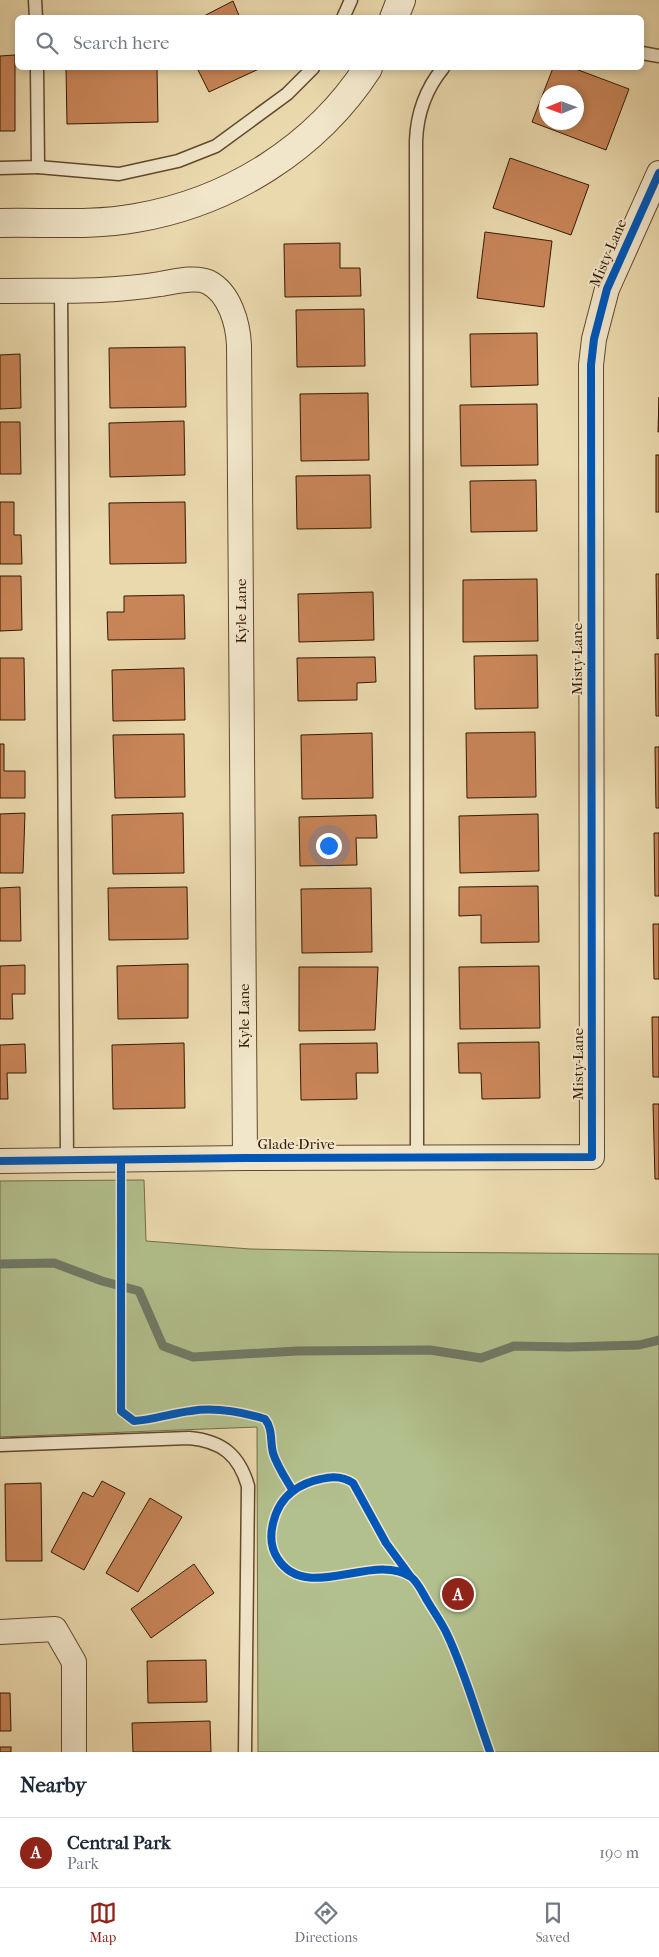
<!DOCTYPE html>
<style>
:root{--surface:#fff;--page:#f2f2f3;--text:#1f2937;--muted:#747a83;--line:#e0e1e3;--accent:#8f2418}
body{margin:0;font-family:"IM FELL French Canon",serif;background:var(--page);color:var(--text)}
.compass{position:absolute;left:539px;top:85px;width:45px;height:45px;border-radius:50%;background:var(--surface);box-shadow:0 2px 8px #0003;rotate:269deg}
.you{position:absolute;left:328px;top:845px;width:18px;height:18px;margin:-12px;border:4px solid #fff;border-radius:50%;background:#1a73e8;box-shadow:0 0 0 8px #1a73e833}
.badge{display:grid;place-items:center;width:32px;height:32px;border-radius:50%;background:var(--accent);color:#fff;font-size:16px;font-weight:700}
.pin{position:absolute;translate:-50% -50%;border:2px solid #fff;box-shadow:0 1px 5px #0006}
.list{margin:0;padding:0;list-style:none}
h2{display:flex;justify-content:space-between;align-items:center;height:65px;margin:0;padding:0 20px;font-size:21px}
h2 small{font-size:16px;font-weight:400;color:var(--muted)}
.list li{display:grid;grid-template-columns:32px 1fr auto;gap:15px;align-items:center;box-sizing:border-box;height:70px;padding:0 20px;border-top:1px solid var(--line)}
.list b{display:block;font-size:19px;white-space:nowrap}
.list p{margin:0;font-size:16px;white-space:nowrap;color:var(--muted)}
.list em{font-size:16px;font-style:normal;color:var(--muted)}
.icon{flex:none;width:28px;height:28px;fill:none;stroke:currentColor;stroke-width:2;stroke-linecap:round;stroke-linejoin:round}
.map{position:relative;flex:none;width:659px;height:1752px;overflow:hidden}
.search{position:absolute;background:var(--surface);box-shadow:0 2px 8px #0003;left:15px;right:15px;top:15px;height:55px;display:flex;align-items:center;gap:12px;box-sizing:border-box;padding:0 18px;border-radius:8px;color:var(--muted);font-size:19px}
.sheet{height:135px;background:var(--surface)}
nav{display:flex;justify-content:space-around;align-items:center;box-sizing:border-box;height:70px;border-top:1px solid var(--line);background:var(--surface);font-size:14px;color:var(--muted)}
nav a{display:grid;justify-items:center;gap:2px}
nav .on{color:var(--accent)}
.map>svg:first-child{display:block}
.green{fill:#b2c08d;stroke:#746c48}
.lines{fill:none;stroke-linecap:round;stroke-linejoin:round}
.stream{stroke:#707a67;stroke-width:9}
.building{fill:#c88558;stroke:#351902;fill-rule:evenodd}
.service-casing{stroke:#62492d;stroke-width:15}
.minor-casing{stroke:#62492d;stroke-width:26}
.tertiary-casing{stroke:#62492d;stroke-width:30}
.path{stroke:#351902;stroke-width:3;stroke-dasharray:1 2.5;stroke-linecap:butt}
.service{stroke:#f1e6ca;stroke-width:12}
.minor{stroke:#f1e6ca;stroke-width:24}
.tertiary{stroke:#f1e6ca;stroke-width:28}
.cycleway-casing{stroke:#f1e6ca;stroke-width:11}
.cycleway{stroke:#0057b8;stroke-width:8}
.labels{text-anchor:middle;dominant-baseline:central;stroke-width:4;stroke-linejoin:round;paint-order:stroke}
.street-label{font-size:15px;fill:#351902;stroke:#f1e6ca}
</style>
<div class="map">
<svg width="659" height="1752" viewBox="0 0 659 1752">
<rect width="100%" height="100%" fill="#ead9ad"/>
<filter id="stains"><feTurbulence type="fractalNoise" baseFrequency=".004" numOctaves="4"/><feColorMatrix values="0 0 0 0 .2 0 0 0 0 .09 0 0 0 0 .02 0 0 0 .5 -.17"/></filter>
<radialGradient id="worn" r=".72"><stop offset=".6" stop-color="#630" stop-opacity="0"/><stop offset="1" stop-color="#630" stop-opacity=".3"/></radialGradient>
<!-- green -->
<polygon class="green" points="144,1180 146,1241 250,1249 396,1252 659,1254 659,1752 258,1752 257,1427 0,1437 0,1181"/>
<g class="lines">
<!-- stream -->
<polyline class="stream" points="0,1264 54,1263 102,1281 139,1291 163,1346 193,1357 297,1351 430,1350 481,1358 514,1346 569,1347 639,1345 659,1340"/>
</g>
<!-- building -->
<g class="building">
<polygon points="233,1 240,18 200,18"/>
<polygon points="15,55 15,131 0,131 0,56"/>
<polygon points="66,68 157,68 158,122 67,124"/>
<polygon points="197,68 261,68 209,92"/>
<path d="M553 68H573L629 89 606 150 532 122ZM546 92H576V122H546Z"/>
<polygon points="510,158 589,185 571,235 493,208"/>
<polygon points="485,232 552,241 544,307 477,298"/>
<polygon points="340,243 340,268 360,268 361,296 285,297 284,244"/>
<polygon points="364,309 365,366 297,367 296,310"/>
<polygon points="537,333 538,385 471,387 470,334"/>
<polygon points="185,347 186,407 110,408 109,348"/>
<polygon points="20,354 21,408 0,409 0,355"/>
<polygon points="368,393 369,460 301,461 300,394"/>
<polygon points="659,397 659,432 658,432"/>
<polygon points="537,404 538,465 461,466 460,405"/>
<polygon points="184,421 185,475 110,477 109,423"/>
<polygon points="0,422 20,422 21,474 0,474"/>
<rect x="656" y="455" width="3" height="57"/>
<polygon points="370,475 371,528 297,529 296,476"/>
<polygon points="536,480 537,531 471,532 470,481"/>
<polygon points="0,502 14,502 14,535 21,535 22,564 0,564"/>
<polygon points="185,502 186,563 110,564 109,503"/>
<polygon points="656,574 659,574 659,638 657,639"/>
<polygon points="0,576 21,576 22,630 0,631"/>
<polygon points="537,579 538,641 463,642 463,580"/>
<polygon points="373,592 374,640 299,642 298,594"/>
<polygon points="184,595 185,639 108,640 107,612 124,612 124,596"/>
<polygon points="655,654 659,654 659,716 656,716"/>
<polygon points="537,655 538,708 475,709 474,656"/>
<polygon points="375,657 376,682 357,683 357,700 298,701 297,658"/>
<polygon points="0,658 24,658 25,720 0,720"/>
<polygon points="184,668 185,720 113,721 112,670"/>
<polygon points="535,732 536,797 467,798 466,733"/>
<polygon points="372,733 373,798 302,799 301,735"/>
<polygon points="184,734 185,797 115,798 113,735"/>
<polygon points="0,744 4,744 4,771 25,771 25,798 0,798"/>
<polygon points="655,747 659,747 659,808 656,808"/>
<polygon points="25,813 23,873 0,873 0,814"/>
<polygon points="183,813 184,873 113,874 112,815"/>
<polygon points="538,814 539,871 460,873 459,816"/>
<polygon points="376,815 377,838 356,838 357,865 300,866 299,817"/>
<polygon points="654,833 659,833 659,896 655,896"/>
<polygon points="538,886 539,942 481,943 481,915 459,916 459,887"/>
<polygon points="20,887 21,941 0,941 0,888"/>
<polygon points="187,887 188,939 109,940 108,888"/>
<polygon points="371,888 372,952 302,953 301,889"/>
<polygon points="653,924 659,924 659,979 654,979"/>
<polygon points="188,964 188,1018 118,1019 117,966"/>
<polygon points="25,965 25,994 12,994 13,1019 0,1019 0,966"/>
<polygon points="539,966 540,1028 460,1029 459,967"/>
<polygon points="299,967 378,967 375,1030 299,1031"/>
<polygon points="652,1017 659,1017 659,1077 653,1077"/>
<polygon points="539,1042 540,1098 482,1099 481,1073 459,1073 458,1043"/>
<polygon points="184,1043 185,1108 113,1109 112,1045"/>
<polygon points="377,1043 378,1073 356,1073 357,1099 301,1100 300,1044"/>
<polygon points="25,1044 26,1073 7,1073 8,1099 0,1099 0,1045"/>
<polygon points="653,1104 659,1104 659,1179 655,1179"/>
<polygon points="102,1481 125,1493 84,1570 51,1552 83,1492 93,1497"/>
<polygon points="41,1483 42,1561 6,1561 5,1484"/>
<polygon points="150,1498 182,1517 138,1592 106,1573"/>
<polygon points="194,1564 214,1593 151,1638 131,1609"/>
<polygon points="206,1660 207,1702 148,1703 147,1661"/>
<polygon points="0,1693 10,1693 11,1731 0,1731"/>
<polygon points="210,1721 211,1752 133,1752 132,1723"/>
<rect x="0" y="1747" width="11" height="5"/>
</g>
<g class="lines">
<!-- service casing -->
<g class="service-casing">
<g id="service">
<polyline points="35,0 36,18"/>
<polyline points="343,18 351,0"/>
<polyline points="642,53 659,56"/>
<polyline points="38,167 119,174 178,161 216,146 287,94 313,68"/>
<polyline points="0,168 38,167 37,68"/>
<polyline points="61,290 67,1161"/>
<path d="M417 1158 416 141C417 113 425 90 443 68"/>
<path d="M0 1445 189 1438C222 1441 239 1455 248 1486L245 1752"/>
</g>
</g>
<!-- minor casing -->
<g class="minor-casing">
<g id="minor">
<path d="M0 291C53 290 107 293 160 284 174 282 194 276 208 282 230 293 238 324 239 345L245 1158"/>
<polyline points="0,1161 245,1158 592,1157 591,365 594,339 607,289 659,173"/>
<polyline points="0,1632 55,1629 74,1662 74,1752"/>
</g>
</g>
<!-- tertiary casing -->
<g class="tertiary-casing">
<g id="tertiary">
<polyline points="394,18 401,0"/>
<path d="M0 223C44 222 93 226 136 218 230 202 316 148 368 68"/>
</g>
</g>
<!-- path -->
<path class="path" d="M293 1491C279 1505 270 1522 272 1542 273 1549 276 1557 281 1563 314 1602 373 1551 411 1577 418 1582 424 1594 428 1602 435 1612 442 1623 447 1634 465 1672 476 1713 490 1752"/>
<!-- service -->
<use href="#service" class="service"/>
<!-- minor -->
<use href="#minor" class="minor"/>
<!-- tertiary -->
<use href="#tertiary" class="tertiary"/>
<!-- cycleway casing -->
<g class="cycleway-casing">
<g id="cycleway">
<path d="M121 1160V1411L134 1421C154 1420 172 1413 191 1411 215 1407 242 1412 265 1419 273 1429 270 1441 273 1453 277 1466 286 1479 293 1491"/>
<polyline points="0,1161 245,1158 592,1157 591,365 594,339 607,289 659,173"/>
<path d="M411 1577 386 1543 353 1483C343 1476 332 1476 321 1479 311 1481 301 1485 293 1491 274 1505 264 1539 278 1559 307 1604 373 1551 411 1577 418 1582 423 1594 428 1602 434 1612 442 1623 447 1634 465 1672 476 1713 490 1752"/>
</g>
</g>
<!-- cycleway -->
<use href="#cycleway" class="cycleway"/>
</g>
<g class="labels">
<!-- street labels -->
<g class="street-label">
<text transform="translate(608 253) rotate(-67)">Misty Lane</text>
<text transform="translate(241 611) rotate(-90)">Kyle Lane</text>
<text transform="translate(577 659) rotate(-90)">Misty Lane</text>
<text transform="translate(244 1016) rotate(-90)">Kyle Lane</text>
<text transform="translate(578 1064) rotate(-90)">Misty Lane</text>
<text x="296" y="1144">Glade Drive</text>
</g>
</g>
<rect width="100%" height="100%" filter="url(#stains)"/>
<rect width="100%" height="100%" fill="url(#worn)"/>
</svg>
<svg class="compass" viewBox="-18 -18 36 36"><path d="M0-13l5 13h-10z" fill="#e53935"/><path d="M0 13l5-13h-10z" fill="#747a83"/></svg>
<div class="you"></div>
<div class="pin badge" style="left:458px;top:1594px">A</div>
<div class="search"><svg class="icon" aria-label="search" viewBox="0 0 24 24"><circle cx="10" cy="10" r="6"/><path d="M15 15l6 6"/></svg>Search here</div>
</div>
<section class="sheet">
<h2>Nearby<small></small></h2>
<ul class="list">
<li><span class="badge">A</span><div><b>Central Park</b><p>Park</p></div><em>190 m</em></li>
</ul>
</section>
<nav>
<a class="on"><svg class="icon" aria-label="map" viewBox="0 0 24 24"><path d="M3 6l6-2 6 2 6-2v14l-6 2-6-2-6 2zM9 4v14M15 6v14"/></svg>Map</a>
<a><svg class="icon" aria-label="directions" viewBox="0 0 24 24"><path d="M12 3l9 9-9 9-9-9zM9 14v-3h6M13 9l2 2-2 2"/></svg>Directions</a>
<a><svg class="icon" aria-label="saved" viewBox="0 0 24 24"><path d="M7 4h10v16l-5-4-5 4z"/></svg>Saved</a>
</nav>
